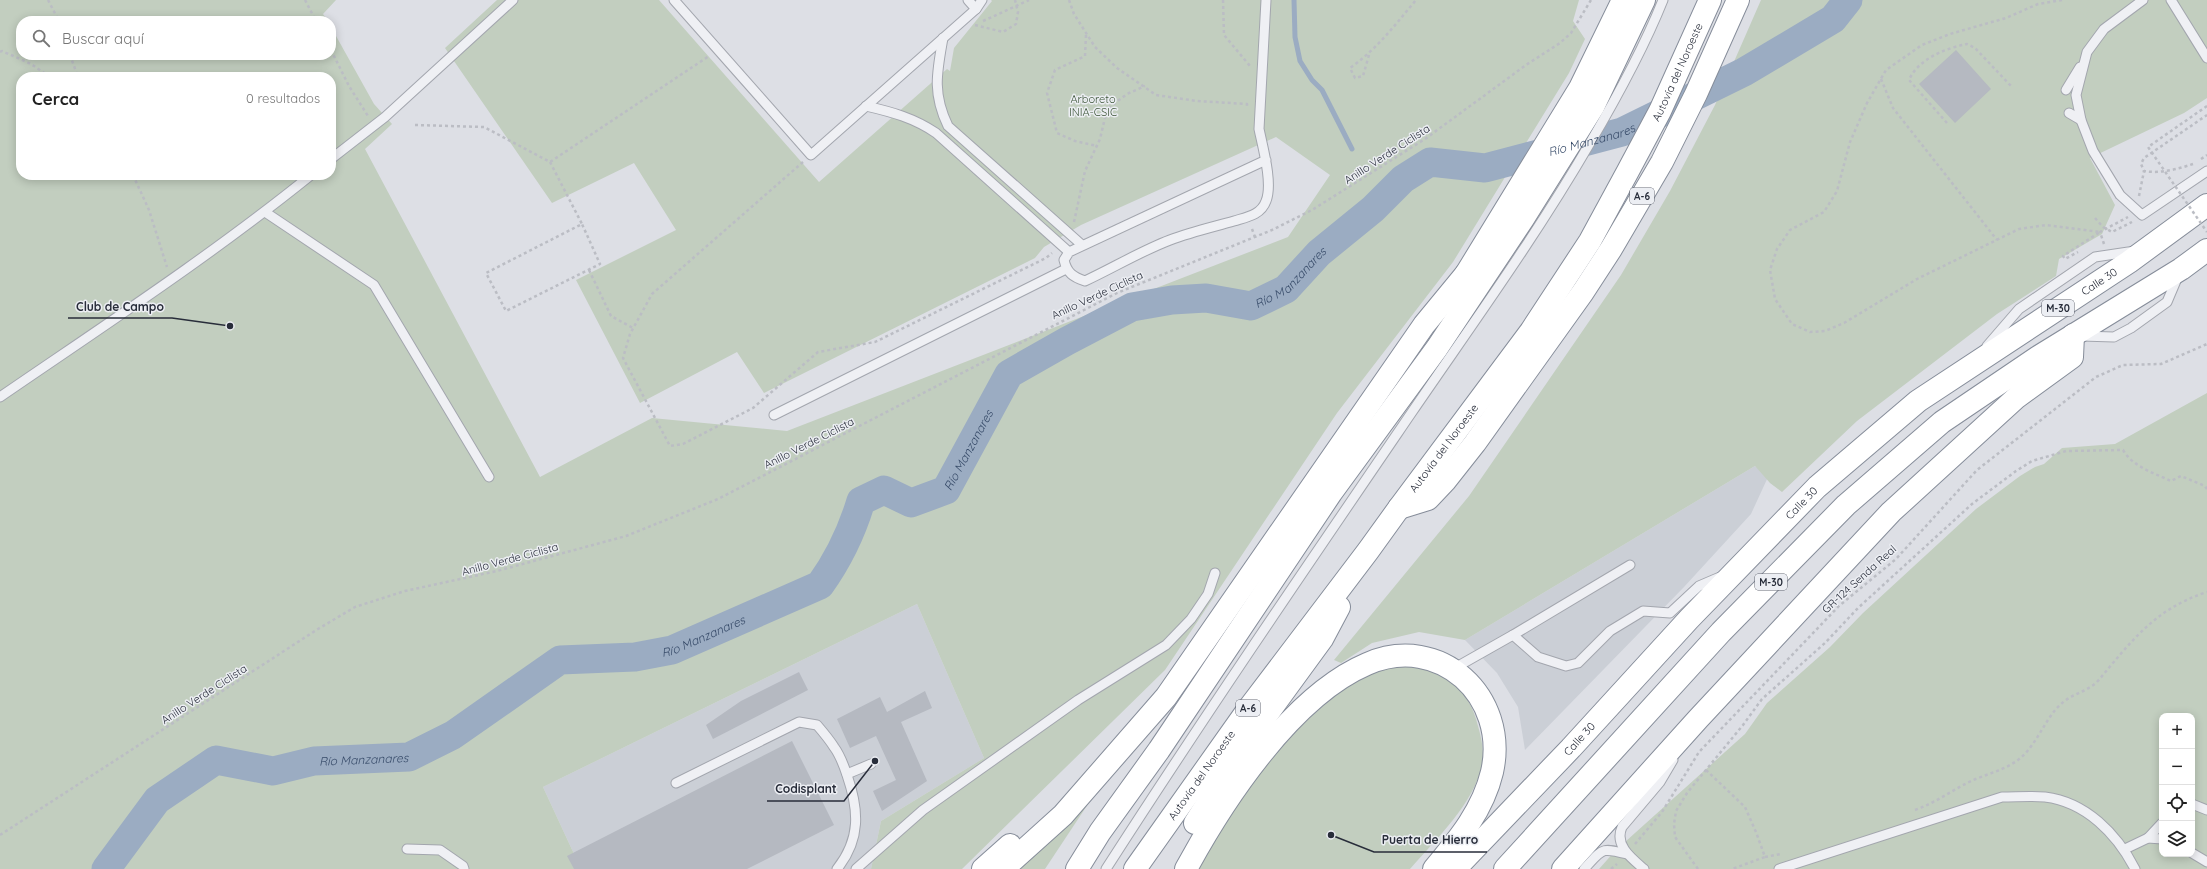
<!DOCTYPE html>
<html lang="es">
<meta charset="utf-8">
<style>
:root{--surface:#fff;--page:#f6f6f6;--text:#222;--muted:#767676;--line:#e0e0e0}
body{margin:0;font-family:Quicksand,sans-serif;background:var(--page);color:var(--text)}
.controls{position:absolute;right:12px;bottom:12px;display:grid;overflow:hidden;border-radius:8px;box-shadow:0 2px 10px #0003}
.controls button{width:36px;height:36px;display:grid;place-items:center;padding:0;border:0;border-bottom:1px solid var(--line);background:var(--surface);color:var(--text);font:20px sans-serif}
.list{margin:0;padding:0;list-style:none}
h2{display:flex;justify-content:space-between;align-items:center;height:52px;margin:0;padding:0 16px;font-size:17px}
h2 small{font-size:13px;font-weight:400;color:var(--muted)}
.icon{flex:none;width:22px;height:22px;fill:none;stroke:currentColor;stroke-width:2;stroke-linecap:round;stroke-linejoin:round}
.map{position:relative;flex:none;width:2207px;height:869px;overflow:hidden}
.search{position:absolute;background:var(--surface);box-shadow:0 2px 10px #0003;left:16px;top:16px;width:320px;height:44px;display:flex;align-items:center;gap:10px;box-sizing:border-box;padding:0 14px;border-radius:16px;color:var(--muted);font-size:15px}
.panel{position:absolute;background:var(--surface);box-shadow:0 2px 10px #0003;left:16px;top:72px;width:320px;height:108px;border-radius:16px}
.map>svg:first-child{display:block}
.built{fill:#cbcfd6}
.green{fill:#c2cebf;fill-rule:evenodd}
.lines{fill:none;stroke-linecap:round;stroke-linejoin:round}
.stream{stroke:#9bacc2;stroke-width:5}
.river{stroke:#9bacc2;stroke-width:29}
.building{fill:#b5b9c1}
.service-casing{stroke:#a3a6ae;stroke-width:11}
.motorway-casing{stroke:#868d9a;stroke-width:24}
.path{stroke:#bbbdc4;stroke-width:2.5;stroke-dasharray:3 3;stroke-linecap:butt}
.service{stroke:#eff0f4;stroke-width:9}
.motorway{stroke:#fff;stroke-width:22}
.path-bridge{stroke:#bbbdc4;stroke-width:2.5;stroke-dasharray:3 3;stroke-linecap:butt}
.labels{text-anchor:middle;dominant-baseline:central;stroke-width:3;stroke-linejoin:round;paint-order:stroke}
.shield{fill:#eceef3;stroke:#636772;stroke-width:1}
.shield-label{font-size:10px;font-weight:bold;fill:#282d3a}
.street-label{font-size:11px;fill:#282d3a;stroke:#eceef3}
.park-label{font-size:11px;fill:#3b5437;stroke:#eceef3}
.water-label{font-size:12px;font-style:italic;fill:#374b69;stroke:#eceef3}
.leader{fill:none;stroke:#282d3a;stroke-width:1.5}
.callout-dot{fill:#282d3a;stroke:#eceef3;stroke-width:1.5}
.callout-label{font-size:12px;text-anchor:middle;font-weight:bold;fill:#282d3a;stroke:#eceef3;stroke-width:3;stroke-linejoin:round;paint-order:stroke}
</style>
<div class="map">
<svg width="2207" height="869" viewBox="0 0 2207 869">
<rect width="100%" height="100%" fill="#dddfe5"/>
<!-- built -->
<g class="built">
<polygon points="1755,466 1768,477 1751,514 1684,587 1525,750 1518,707 1497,673 1465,640"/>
<polygon points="917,604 984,758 881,821 871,869 581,869 543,787"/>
</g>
<!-- green -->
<g class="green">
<path d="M0 0H336L323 14 328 21H21V55H331V27L374 104 392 124 365 149 540 477 652 418 787 431 1288 237 1330 175 1276 137 1081 225 1044 247 1035 258 764 393 737 352 640 403 576 280 676 230 634 163 552 203 445 48 497 0H659L819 182 947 69 950 71 954 48 992 1 991 0H1579L1573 21 1585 39 1569 73 1453 262 1337 413 1165 670 962 869H871L881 821 984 758 917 604 543 787 581 869H0ZM21 77H331V175H21Z"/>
<polygon points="1761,0 2207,0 2207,98 2184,113 2090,158 2115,205 2102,234 2059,259 2056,276 1997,314 1857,421 1782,492 1770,483 1755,466 1465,640 1419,632 1372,643 1341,663 1334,660 1469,496 1621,275 1670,191 1715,105"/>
<path d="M2207 393V869H1599L1615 851 1745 734 1767 703 1830 647 1863 613 1976 509 2020 476 2035 467 2044 464 2062 448 2115 444ZM2162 716H2192V854H2162Z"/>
<path d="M1412 666C1422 669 1436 670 1444 675 1460 685 1471 702 1476 719 1480 733 1485 749 1482 764 1475 803 1435 840 1410 869H1199C1209 850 1219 829 1231 811 1261 766 1326 690 1376 672 1388 667 1400 667 1412 666Z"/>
<polygon points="1092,798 1045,869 1018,869"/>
</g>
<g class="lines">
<!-- stream -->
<g class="stream">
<polyline points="1294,0 1295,37 1300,61 1312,80 1322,90 1352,149"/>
<polyline points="1374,193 1377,206"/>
</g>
<!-- river -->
<path class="river" id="s1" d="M106 869 157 800 216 760 273 771 314 761 409 757 453 735 560 660 635 657 672 650 820 585C838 560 852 531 861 501L884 490 911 503 946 490 1009 374 1067 341 1132 307 1172 300 1206 298 1251 306 1286 289 1319 253 1373 209 1403 179 1430 162 1485 168 1622 132 1744 72 1833 19 1848 0"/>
</g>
<!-- building -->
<g class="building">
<polygon points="1956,50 1991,89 1955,123 1919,84"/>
<polygon points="799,672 808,690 713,739 706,725 741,701"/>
<polygon points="925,691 932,708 901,722 927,781 882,811 873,791 896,780 876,736 850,748 837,719 880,697 887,712"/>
<polygon points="792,741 834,825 747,869 574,869 567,856"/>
</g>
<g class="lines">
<!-- service casing -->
<g class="service-casing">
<g id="service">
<polyline points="674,0 811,155 976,9 968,0"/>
<polyline points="2143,0 2104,29 2087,52 2076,95 2081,120 2093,151 2120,195 2142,215 2207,171"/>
<polyline points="2171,0 2207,58"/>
<polyline points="976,9 982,0"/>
<path d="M943 38C937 72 932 93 948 126L1082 245"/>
<polyline points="2066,90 2080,67"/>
<path d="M866 106C892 112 914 118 936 133L1069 252"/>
<polyline points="2069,113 2081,120"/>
<polyline points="331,159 385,117 513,0"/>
<path d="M1266 160 1069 252 1064 260C1067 273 1073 277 1085 281 1113 268 1141 251 1170 240 1191 232 1213 227 1234 221 1247 217 1261 215 1266 201 1273 184 1263 148 1259 129L1266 0"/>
<polyline points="265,212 374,285 489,477"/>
<polyline points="2081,336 2114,337 2131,328 2167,302 2178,276"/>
<polyline points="1987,346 2019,309 2095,257 2135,251"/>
<path d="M0 397C105 325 212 255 311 175"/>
<polyline points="774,415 1066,269"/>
<polyline points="1513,635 1630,565"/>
<polyline points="1453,669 1513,635 1538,657 1566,666 1578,663 1610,631 1643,611 1670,613 1699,586 1720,577"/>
<polyline points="847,774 871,764"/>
<path d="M676 783 799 722 817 725C823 732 829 739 834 747 840 755 844 766 847 775 859 810 861 839 837 869"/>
<polyline points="2192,804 2207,810"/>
<polyline points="2148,838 2162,839"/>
<polyline points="407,849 440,850 463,866 464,869"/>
<polyline points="2125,849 2148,838 2162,823"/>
<polyline points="2192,853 2207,862"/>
<polyline points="856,869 923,810 1078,700 1166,645 1191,619 1208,594 1215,573"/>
<path d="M1106 869C1205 715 1309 563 1412 412 1473 323 1536 236 1590 143 1617 97 1643 50 1663 0"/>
<path d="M1584 869C1603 849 1600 847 1627 854"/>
<path d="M1644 869C1631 858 1614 845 1622 827L1660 782 1673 760"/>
<path d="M1779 869 2002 797C2016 797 2031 796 2045 797 2086 802 2117 834 2135 869"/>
</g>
</g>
<!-- motorway casing -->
<g class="motorway-casing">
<g id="motorway">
<polyline points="1458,287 1580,88 1623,0"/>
<polyline points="1399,508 1428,499 1445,481 1475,443 1583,292 1611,249 1662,162 1696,94 1738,0"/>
<polyline points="1195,823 1241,750 1322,639 1339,607"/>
<polyline points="983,869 1010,845"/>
<polyline points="1003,869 1063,815 1166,697 1424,325 1466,274"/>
<polyline points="1077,869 1100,832 1159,750 1331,493 1437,348 1523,219 1593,107 1644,0"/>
<path id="s2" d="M1135 869 1249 708 1368 551 1399 508 1531 331 1590 241 1628 171 1660 111 1710 0"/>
<path d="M1186 869C1224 799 1292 696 1367 664 1440 632 1509 697 1492 772 1483 810 1459 839 1434 869"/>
<path id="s3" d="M1455 869 1571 748 1689 619 1817 487 1918 401 2129 262 2207 205"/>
<polyline points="1505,869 1721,632 1846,505 1942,422 2038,357 2181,269 2207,250"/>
<polyline points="1563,869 1698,719 1891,512 2017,397 2072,357 2073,335"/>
</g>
</g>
<!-- path -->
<g class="path">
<polyline points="48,0 59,21"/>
<polyline points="305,0 316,21"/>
<polyline points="1069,0 1074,14 1095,47 1117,68 1156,95 1197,101 1247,104 1247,106"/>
<polyline points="1223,0 1224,35 1250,66"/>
<polyline points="2062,0 2038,4 2006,18 1950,34 1922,45 1886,70 1867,103 1850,142 1837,191 1824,212 1790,230 1777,249 1770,270 1775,299 1792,324 1810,332 1825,331 1844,323 1917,279 2019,229 2046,225 2100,232 2063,256 2065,259 2078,252"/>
<polyline points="983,21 1029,0"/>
<polyline points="975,25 1003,32 1016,24 1018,12 1015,0"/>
<polyline points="1086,35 1085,56 1055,70 1047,93 1057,133 1075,141 1097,146"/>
<polyline points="331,50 349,86 368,116"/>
<polyline points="0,52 2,51 31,64 50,77"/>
<polyline points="70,55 78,77"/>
<path d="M1369 55 1363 76 1355 78 1350 68C1377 49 1395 25 1416 0"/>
<polyline points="1881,79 1893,108 1997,240"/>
<path d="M1947 123 1909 80C1918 59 1946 48 1967 44L1975 48 2011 86"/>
<polyline points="415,125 484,127 550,162 709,56"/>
<polyline points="2201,159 2207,155"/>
<polyline points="550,162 582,224 486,273 506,311 600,264 582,224"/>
<polyline points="803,162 652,294 630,334 623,358 670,446 683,444 753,408 818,352 875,342 1046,258 1052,253"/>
<path d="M2193 164C2178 169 2160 174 2144 171L2141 164 2144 158 2207 115"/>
<polyline points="133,175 149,210 167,267"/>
<polyline points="2139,196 2144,171"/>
<polyline points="2095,218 2103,227 2112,232 2132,222"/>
<polyline points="1074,222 1085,171 1100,139 1107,109 1127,94 1145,86"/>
<polyline points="1252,229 1255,237"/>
<polyline points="2104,244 2100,232 2128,217"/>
<polyline points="589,270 611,316 633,328"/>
<polyline points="1706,770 1745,807 1756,832 1765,857 1732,869"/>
<path d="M1915 810C1935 803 1951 791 1969 782 1990 772 2014 769 2029 749 2042 733 2049 712 2066 700 2076 693 2087 691 2097 682 2131 642 2154 609 2207 592"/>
<polyline points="0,835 318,629 355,607 405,591 497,571 626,536 718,499 1117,293 1272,230 1312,210 1425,139 1526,65 1560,43 1571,33 1591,0"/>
<polyline points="1635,844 1662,812 1699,752 1839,606 1896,559 1977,470 2096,377 2123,365 2161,364 2207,344"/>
<polyline points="1765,857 1781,854"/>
<polyline points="1611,869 1617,864"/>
<path d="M1698 869 1675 837 1674 824 1676 811 1687 793 1743 725 1762 699 1825 643 1858 608 1972 504 2016 471 2032 461 2066 451 2123 450C2133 467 2154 473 2171 481L2181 476 2205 486 2207 489"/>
</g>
<!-- service -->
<use href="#service" class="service"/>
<!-- motorway -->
<use href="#motorway" class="motorway"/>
<!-- path-bridge -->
<polyline class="path-bridge" points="2207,106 2148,147 2207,232"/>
</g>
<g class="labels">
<!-- shield labels -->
<g class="shield">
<rect x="1630" y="188" width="24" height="16" rx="3"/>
<rect x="2042" y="300" width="32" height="16" rx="3"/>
<rect x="1755" y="574" width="32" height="16" rx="3"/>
<rect x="1236" y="700" width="24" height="16" rx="3"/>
</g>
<g class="shield-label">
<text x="1642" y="196">A-6</text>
<text x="2058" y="308">M-30</text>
<text x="1771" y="582">M-30</text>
<text x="1248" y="708">A-6</text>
</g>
<!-- street labels -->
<g class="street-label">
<text stroke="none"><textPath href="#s2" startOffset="966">Autovía del Noroeste</textPath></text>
<text transform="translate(1387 154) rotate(-33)">Anillo Verde Ciclista</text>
<text stroke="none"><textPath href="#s3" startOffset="876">Calle 30</textPath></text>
<text transform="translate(1097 295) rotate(-25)">Anillo Verde Ciclista</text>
<text transform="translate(809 443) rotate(-27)">Anillo Verde Ciclista</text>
<text stroke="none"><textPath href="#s2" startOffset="522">Autovía del Noroeste</textPath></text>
<text stroke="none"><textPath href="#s3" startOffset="504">Calle 30</textPath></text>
<text transform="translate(510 559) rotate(-15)">Anillo Verde Ciclista</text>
<text transform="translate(1859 579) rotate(-42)">GR-124 Senda Real</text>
<text transform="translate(204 694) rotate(-33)">Anillo Verde Ciclista</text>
<text stroke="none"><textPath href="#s3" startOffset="180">Calle 30</textPath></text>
<text stroke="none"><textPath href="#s2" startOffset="115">Autovía del Noroeste</textPath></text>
</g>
<!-- park labels -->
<g class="park-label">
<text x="1093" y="99">Arboreto<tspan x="1093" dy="13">INIA-CSIC</tspan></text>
</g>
<!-- water labels -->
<g class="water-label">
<text stroke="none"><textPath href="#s1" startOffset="1783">Río Manzanares</textPath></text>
<text stroke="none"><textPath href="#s1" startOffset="1435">Río Manzanares</textPath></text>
<text stroke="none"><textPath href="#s1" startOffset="1039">Río Manzanares</textPath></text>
<text stroke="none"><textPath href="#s1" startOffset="679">Río Manzanares</textPath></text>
<text stroke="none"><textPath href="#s1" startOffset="307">Río Manzanares</textPath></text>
</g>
</g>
<!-- callouts -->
<path class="leader" d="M230 326L172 318H68M875 761L844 801H767M1331 835L1374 852H1487"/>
<g class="callout-dot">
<circle cx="230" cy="326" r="4"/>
<circle cx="875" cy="761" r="4"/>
<circle cx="1331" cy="835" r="4"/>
</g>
<g class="callout-label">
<text x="120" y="311">Club de Campo</text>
<text x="806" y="793">Codisplant</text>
<text x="1430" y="844">Puerta de Hierro</text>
</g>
</svg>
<div class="controls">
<button>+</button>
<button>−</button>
<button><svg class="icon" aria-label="locate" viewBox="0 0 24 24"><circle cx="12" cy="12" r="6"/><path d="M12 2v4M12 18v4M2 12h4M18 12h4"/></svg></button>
<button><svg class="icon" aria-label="layers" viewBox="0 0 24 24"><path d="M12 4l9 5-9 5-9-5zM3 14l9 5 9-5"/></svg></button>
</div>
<div class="search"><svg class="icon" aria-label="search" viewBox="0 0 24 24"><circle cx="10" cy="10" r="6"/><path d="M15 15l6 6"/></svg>Buscar aquí</div>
<section class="panel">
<h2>Cerca<small>0 resultados</small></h2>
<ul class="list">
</ul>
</section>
</div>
